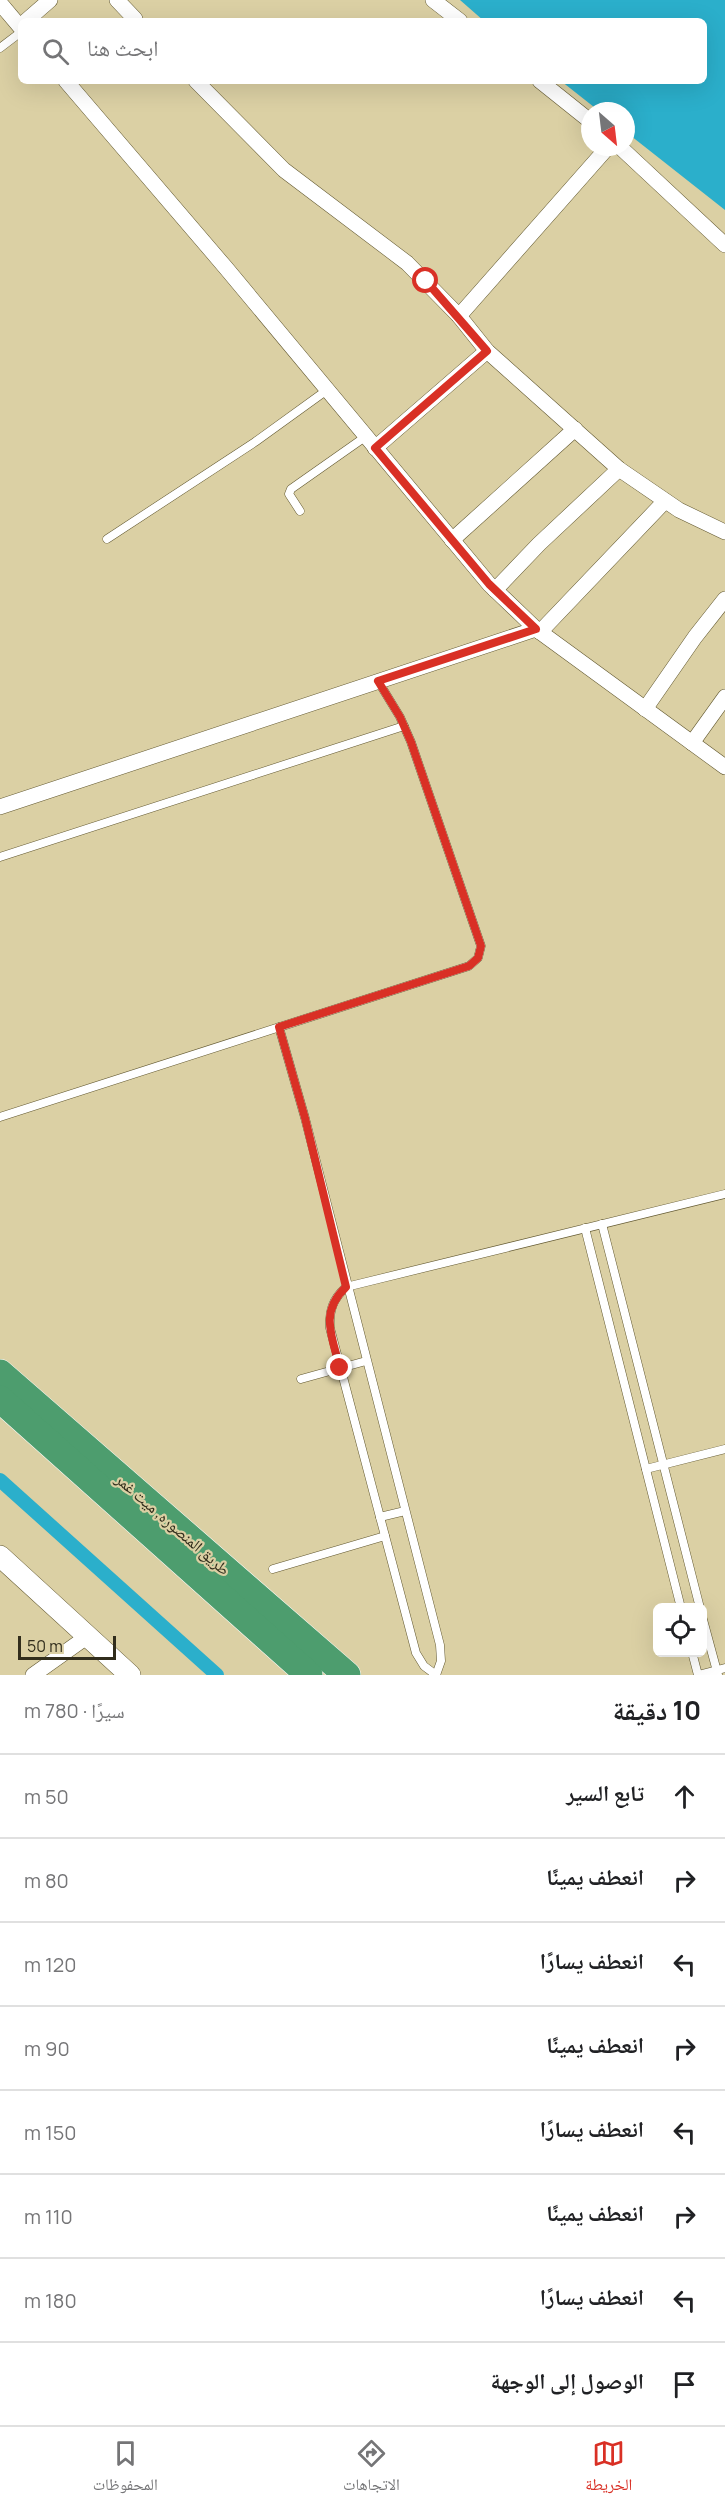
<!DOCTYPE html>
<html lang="ar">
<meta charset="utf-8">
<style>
:root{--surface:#fff;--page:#f2f2f2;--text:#202124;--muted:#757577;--line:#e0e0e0;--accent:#d93025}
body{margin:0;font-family:Manrope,"Noto Naskh Arabic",sans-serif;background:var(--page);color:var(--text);direction:rtl}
.controls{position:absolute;right:18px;bottom:18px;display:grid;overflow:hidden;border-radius:9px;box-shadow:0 6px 24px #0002}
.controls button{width:54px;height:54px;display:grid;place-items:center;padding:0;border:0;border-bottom:2px solid var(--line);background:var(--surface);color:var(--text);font:30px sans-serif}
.compass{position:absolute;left:581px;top:102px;width:54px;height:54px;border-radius:50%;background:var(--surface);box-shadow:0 6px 24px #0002;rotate:152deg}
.scale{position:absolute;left:18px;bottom:15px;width:98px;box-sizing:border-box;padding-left:6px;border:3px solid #312d1c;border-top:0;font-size:16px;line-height:21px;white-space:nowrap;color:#312d1c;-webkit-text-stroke:4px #dbd0a4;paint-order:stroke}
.stop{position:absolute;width:18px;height:18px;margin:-14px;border:4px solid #d93025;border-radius:50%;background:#fff}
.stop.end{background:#d93025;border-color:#fff;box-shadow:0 2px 6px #0008}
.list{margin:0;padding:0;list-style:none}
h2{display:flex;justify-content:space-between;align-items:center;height:78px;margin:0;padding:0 24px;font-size:26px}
h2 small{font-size:20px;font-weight:400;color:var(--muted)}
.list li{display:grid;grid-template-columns:39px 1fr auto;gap:18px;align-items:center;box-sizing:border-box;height:84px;padding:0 24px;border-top:2px solid var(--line)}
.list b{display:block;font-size:22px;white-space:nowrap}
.list em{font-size:20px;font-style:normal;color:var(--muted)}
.icon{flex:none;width:33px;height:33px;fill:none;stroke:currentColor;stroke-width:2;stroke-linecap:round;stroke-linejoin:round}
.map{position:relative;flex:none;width:725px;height:1675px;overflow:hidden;direction:ltr}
.search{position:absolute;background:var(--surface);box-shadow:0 6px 24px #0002;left:18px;right:18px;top:18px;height:66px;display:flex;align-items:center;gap:15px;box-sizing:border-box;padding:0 21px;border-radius:9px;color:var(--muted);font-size:22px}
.sheet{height:750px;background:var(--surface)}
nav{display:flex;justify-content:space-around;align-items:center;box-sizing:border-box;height:84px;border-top:2px solid var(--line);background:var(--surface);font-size:16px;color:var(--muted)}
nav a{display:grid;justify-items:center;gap:3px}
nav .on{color:var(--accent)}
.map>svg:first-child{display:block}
.water{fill:#2bafcb}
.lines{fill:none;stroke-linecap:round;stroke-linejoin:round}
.canal{stroke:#2bafcb;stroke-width:14}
.lane-casing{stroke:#625830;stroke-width:9}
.street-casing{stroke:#625830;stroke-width:16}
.secondary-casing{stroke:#625830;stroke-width:22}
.highway-casing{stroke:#fff;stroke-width:28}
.lane{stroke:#fff;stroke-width:8}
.street{stroke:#fff;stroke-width:15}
.secondary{stroke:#fff;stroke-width:21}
.highway{stroke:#4d9d6e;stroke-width:27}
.route{stroke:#d93025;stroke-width:8}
.labels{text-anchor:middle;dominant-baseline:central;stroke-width:4.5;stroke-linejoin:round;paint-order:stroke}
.street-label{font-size:16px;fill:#312d1c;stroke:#dbd0a4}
</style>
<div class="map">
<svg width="725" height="1675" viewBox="0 0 725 1675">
<rect width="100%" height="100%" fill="#dbd0a4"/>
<!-- water -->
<polygon class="water" points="460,0 725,0 725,210 626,132 626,111 599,111 561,81 704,81 704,21 484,21"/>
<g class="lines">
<!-- canal -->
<polyline class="canal" points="0,1480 217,1675"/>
<!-- lane casing -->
<g class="lane-casing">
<g id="lane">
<polyline points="0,48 21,32"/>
<polyline points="300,511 289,494 291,489 365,437"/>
<polyline points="107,539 255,442 327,390"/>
<polyline points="0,857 404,726"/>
<polyline points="279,1027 305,1118 440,1645 441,1661 436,1675"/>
<polyline points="0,1117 469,966 478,958 481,946 411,742 400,717 378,681"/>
<polyline points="602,1224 700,1608"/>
<polyline points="585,1228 681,1608"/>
<polyline points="301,1379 366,1361"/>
<polyline points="646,1469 725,1449"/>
<polyline points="380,1517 405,1511"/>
<polyline points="273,1569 385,1536"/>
<polyline points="702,1616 718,1675"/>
<polyline points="692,1652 698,1675"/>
<path d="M436 1675 424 1666 416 1653 330 1328C329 1310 333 1299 346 1287L725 1194"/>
<polyline points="698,1675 725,1668"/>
</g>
</g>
<!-- street casing -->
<g class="street-casing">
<g id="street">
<polyline points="117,0 135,19"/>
<polyline points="433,0 460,21"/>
<polyline points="0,3 21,28"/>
<polyline points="26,21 50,0"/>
<polyline points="66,81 226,268 489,584 536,629 725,767"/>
<polyline points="196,81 284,170 407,263 459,316 487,351 619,469 679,510 725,532"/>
<polyline points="540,81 590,121"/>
<polyline points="620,147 725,245"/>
<polyline points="459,316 608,147"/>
<polyline points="375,448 487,351"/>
<polyline points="452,540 575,429"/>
<polyline points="495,590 539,544 619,469"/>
<polyline points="540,632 665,501"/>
<polyline points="645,709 695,637 725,599"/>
<polyline points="692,743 725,697"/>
<polyline points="0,807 536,629"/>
<polyline points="33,1675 88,1636"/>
</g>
</g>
<!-- secondary casing -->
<g class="secondary-casing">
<polyline id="secondary" points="0,1556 130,1675"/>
</g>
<!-- highway casing -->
<g class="highway-casing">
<g id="highway">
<polyline points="0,1373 347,1675"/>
<polyline points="0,1399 309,1675"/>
</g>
</g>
<!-- lane -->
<use href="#lane" class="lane"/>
<!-- street -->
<use href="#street" class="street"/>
<!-- secondary -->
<use href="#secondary" class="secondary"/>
<!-- highway -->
<use href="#highway" class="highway"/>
</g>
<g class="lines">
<!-- route -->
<path class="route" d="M340 1368C332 1337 319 1312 346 1287L305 1118 279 1027 469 966 478 958 481 946 411 742 400 717 378 681 536 629 489 584 375 448 487 351 426 281"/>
</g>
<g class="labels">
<!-- street labels -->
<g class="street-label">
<text transform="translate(173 1524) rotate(41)">طريق المنصوره, ميت غمر</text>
</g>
</g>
</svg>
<div class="controls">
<button><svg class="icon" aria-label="locate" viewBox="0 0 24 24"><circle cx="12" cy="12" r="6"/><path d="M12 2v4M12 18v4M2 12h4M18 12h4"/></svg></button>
</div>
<svg class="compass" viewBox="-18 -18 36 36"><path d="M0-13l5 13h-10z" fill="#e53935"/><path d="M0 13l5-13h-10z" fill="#757577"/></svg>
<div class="scale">50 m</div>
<div class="stop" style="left:426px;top:281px"></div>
<div class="stop end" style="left:340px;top:1368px"></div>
<div class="search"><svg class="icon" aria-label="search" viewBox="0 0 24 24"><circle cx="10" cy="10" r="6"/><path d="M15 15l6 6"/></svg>ابحث هنا</div>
</div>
<section class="sheet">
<h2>10 دقيقة<small>سيرًا · 780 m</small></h2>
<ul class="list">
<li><svg class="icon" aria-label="ahead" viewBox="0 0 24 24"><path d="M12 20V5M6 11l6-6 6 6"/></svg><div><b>تابع السير</b></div><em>50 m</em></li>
<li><svg class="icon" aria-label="right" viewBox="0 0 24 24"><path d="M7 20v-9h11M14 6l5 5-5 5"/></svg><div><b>انعطف يمينًا</b></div><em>80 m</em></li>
<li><svg class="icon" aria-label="left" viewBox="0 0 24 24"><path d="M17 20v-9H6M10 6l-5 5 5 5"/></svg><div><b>انعطف يسارًا</b></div><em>120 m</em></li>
<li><svg class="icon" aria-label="right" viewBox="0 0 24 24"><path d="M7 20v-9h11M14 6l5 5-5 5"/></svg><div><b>انعطف يمينًا</b></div><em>90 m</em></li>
<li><svg class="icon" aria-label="left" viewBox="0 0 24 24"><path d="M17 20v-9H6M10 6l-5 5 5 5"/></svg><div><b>انعطف يسارًا</b></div><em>150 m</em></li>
<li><svg class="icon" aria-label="right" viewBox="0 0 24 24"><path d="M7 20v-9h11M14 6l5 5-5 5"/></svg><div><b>انعطف يمينًا</b></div><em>110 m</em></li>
<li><svg class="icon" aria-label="left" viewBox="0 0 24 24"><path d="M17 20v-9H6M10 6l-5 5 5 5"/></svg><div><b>انعطف يسارًا</b></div><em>180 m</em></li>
<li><svg class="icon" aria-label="arrive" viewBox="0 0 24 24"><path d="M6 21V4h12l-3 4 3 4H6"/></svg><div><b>الوصول إلى الوجهة</b></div></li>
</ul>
</section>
<nav>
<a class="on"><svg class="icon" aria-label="map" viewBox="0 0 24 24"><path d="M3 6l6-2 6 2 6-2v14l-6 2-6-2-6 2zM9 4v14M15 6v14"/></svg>الخريطة</a>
<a><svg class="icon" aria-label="directions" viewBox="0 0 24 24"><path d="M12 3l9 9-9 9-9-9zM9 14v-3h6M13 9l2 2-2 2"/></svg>الاتجاهات</a>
<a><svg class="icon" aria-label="saved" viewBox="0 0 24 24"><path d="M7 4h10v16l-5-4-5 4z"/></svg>المحفوظات</a>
</nav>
